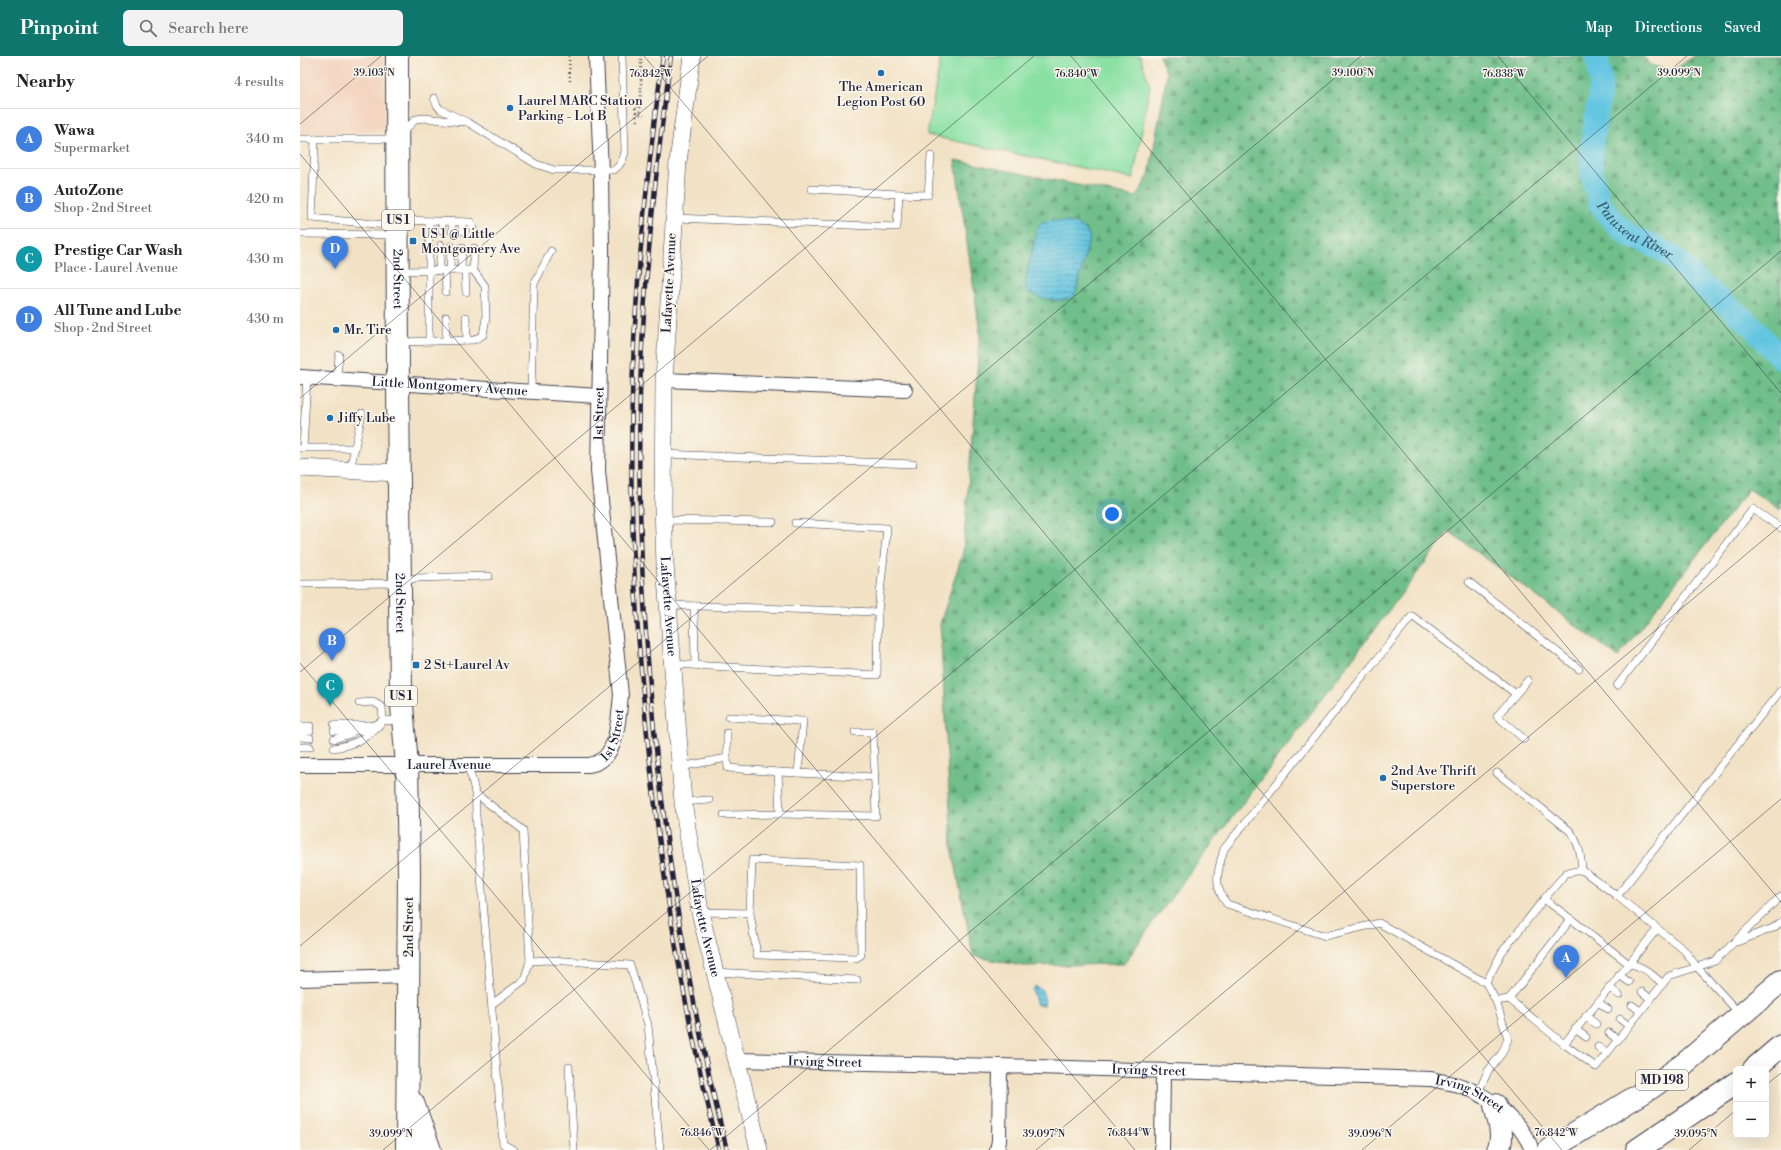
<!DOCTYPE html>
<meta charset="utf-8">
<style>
:root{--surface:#fff;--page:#f2f2f2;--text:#222;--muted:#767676;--line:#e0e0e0;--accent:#0f766e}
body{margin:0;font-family:"Libre Bodoni",serif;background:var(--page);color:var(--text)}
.controls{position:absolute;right:12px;bottom:12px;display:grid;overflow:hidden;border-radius:6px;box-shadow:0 4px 16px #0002}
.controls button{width:36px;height:36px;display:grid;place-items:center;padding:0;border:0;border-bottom:1px solid var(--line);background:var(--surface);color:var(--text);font:20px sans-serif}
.you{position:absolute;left:812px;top:458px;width:14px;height:14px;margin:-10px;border:3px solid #fff;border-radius:50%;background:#1a73e8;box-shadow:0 0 0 6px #1a73e833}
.badge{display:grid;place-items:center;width:26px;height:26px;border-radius:50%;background:var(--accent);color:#fff;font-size:13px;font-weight:700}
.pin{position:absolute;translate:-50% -33px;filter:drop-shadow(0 1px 2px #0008)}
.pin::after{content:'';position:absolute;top:21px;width:14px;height:12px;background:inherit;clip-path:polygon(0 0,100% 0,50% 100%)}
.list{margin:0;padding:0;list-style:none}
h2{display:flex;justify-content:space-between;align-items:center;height:52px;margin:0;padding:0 16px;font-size:17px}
h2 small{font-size:13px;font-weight:400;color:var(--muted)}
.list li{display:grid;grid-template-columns:26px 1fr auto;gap:12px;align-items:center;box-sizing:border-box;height:60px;padding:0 16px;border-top:1px solid var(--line)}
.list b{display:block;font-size:15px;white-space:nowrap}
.list p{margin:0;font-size:13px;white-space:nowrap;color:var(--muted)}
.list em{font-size:13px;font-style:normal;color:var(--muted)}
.icon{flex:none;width:22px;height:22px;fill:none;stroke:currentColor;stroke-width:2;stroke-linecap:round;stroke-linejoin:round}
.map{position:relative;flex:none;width:1481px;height:1094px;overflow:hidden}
header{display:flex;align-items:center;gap:24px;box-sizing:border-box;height:56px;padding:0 20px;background:var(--accent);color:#fff}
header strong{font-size:19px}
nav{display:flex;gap:22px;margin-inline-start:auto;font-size:14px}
.search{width:280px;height:36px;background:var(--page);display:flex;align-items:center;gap:10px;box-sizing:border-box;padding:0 14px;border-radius:6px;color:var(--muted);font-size:15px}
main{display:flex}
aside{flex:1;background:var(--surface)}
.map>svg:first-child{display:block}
.built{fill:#f3d4bf}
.green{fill:#8be1a4;stroke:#568270}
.forest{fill:url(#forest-firs);stroke:#497062}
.water{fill:url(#water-rules);stroke:#42748e}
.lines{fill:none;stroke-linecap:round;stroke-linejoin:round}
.river{stroke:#63c6e1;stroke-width:23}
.service-casing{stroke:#413f50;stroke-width:8}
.minor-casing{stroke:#413f50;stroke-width:16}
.tertiary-casing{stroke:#413f50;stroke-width:18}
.primary-casing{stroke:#413f50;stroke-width:24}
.path{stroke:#413f50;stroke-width:2.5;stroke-dasharray:1 3;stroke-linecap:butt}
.service{stroke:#fff;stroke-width:7}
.minor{stroke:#fff;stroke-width:14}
.tertiary{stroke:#fff;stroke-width:17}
.primary{stroke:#fff;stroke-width:22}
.rail-casing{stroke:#22223b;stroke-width:4.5}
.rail{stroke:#fbf7ec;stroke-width:3;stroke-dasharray:9;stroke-linecap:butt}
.ticks{fill:none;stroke:#22223b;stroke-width:1;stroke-opacity:0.45}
.poi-dot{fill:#1f6fb2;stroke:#fbf7ec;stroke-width:1.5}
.labels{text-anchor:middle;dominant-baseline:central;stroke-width:3;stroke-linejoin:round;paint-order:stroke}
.shield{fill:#fbf7ec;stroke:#636270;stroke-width:1}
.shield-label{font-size:12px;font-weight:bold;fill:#22223b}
.poi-label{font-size:13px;fill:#22223b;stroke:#fbf7ec;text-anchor:start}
.street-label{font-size:13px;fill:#22223b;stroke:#fbf7ec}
.water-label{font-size:14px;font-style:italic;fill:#395b75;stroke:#fbf7ec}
.ticks-label{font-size:10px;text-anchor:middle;fill:#22223b;stroke:#fbf7ec;stroke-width:3;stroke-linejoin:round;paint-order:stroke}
</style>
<header>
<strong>Pinpoint</strong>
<div class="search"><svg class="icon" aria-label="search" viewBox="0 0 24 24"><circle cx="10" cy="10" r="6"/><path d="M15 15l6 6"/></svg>Search here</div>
<nav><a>Map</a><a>Directions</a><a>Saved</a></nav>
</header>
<main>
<aside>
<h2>Nearby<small>4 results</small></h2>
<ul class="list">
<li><span class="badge" style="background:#3f7fe0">A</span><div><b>Wawa</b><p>Supermarket</p></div><em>340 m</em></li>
<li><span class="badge" style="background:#3f7fe0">B</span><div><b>AutoZone</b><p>Shop · 2nd Street</p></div><em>420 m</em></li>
<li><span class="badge" style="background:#0f9aa8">C</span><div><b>Prestige Car Wash</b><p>Place · Laurel Avenue</p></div><em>430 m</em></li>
<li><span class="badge" style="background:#3f7fe0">D</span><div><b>All Tune and Lube</b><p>Shop · 2nd Street</p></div><em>430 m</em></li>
</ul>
</aside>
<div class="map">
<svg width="1481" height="1094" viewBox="0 0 1481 1094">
<defs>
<pattern id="forest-firs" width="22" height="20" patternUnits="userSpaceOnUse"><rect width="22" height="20" fill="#70bf8a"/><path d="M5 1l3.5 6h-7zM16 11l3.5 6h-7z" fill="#5c9b72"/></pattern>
<pattern id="water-rules" width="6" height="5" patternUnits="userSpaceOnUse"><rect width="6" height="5" fill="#63c6e1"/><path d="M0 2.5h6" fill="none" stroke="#51a0b8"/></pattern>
</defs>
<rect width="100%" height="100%" fill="#fbf7ec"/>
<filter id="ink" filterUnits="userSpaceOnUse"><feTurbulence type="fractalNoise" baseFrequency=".025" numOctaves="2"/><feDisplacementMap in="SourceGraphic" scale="8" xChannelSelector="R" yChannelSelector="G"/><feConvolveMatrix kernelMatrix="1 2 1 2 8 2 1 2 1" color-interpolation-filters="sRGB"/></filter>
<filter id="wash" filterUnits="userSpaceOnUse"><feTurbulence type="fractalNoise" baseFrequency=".012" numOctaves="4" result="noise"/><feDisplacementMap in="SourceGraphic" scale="16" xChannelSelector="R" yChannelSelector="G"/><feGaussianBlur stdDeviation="0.9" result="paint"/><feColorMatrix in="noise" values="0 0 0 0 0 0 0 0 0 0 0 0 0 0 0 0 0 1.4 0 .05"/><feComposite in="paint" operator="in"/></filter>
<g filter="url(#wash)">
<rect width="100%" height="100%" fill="#f2e2c5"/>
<!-- built -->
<polygon class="built" points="0,0 85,0 84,36 85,74 0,79"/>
<!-- green -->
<polygon class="green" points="641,0 840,0 850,30 833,123 627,79"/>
<!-- forest -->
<polygon class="forest" points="859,0 1343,0 1351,9 1372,15 1394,0 1481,0 1481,454 1449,433 1318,601 1149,475 856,862 824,908 722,910 673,900 652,791 640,568 663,496 680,276 655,104 836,141 849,119 867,18"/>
<!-- water -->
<g class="water">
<path d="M750 164C766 166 783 165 790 181L775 239C762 249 740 243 727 235L725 228 737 173 742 167Z"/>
<polygon points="735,930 742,934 745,945 744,949 737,949 732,934"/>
</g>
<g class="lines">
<!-- river -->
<path class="river" id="s1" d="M1297 0 1301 27 1291 93 1292 119 1300 148 1313 165 1330 180 1356 191 1373 201 1397 225 1451 269 1481 303"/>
</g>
</g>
<g filter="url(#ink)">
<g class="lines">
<!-- service casing -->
<g class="service-casing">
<g id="service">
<path d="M134 42 137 49 140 53 169 67 236 108 254 114H314C321 109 323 104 325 96L322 0"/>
<polyline points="103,76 116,63 124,62 162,66"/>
<polyline points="0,83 95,83"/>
<polyline points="15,83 12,162 96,170"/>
<polyline points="512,133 599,138"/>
<polyline points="374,162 597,171 599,138 628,139 631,100"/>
<polyline points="100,164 171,166 174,176"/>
<polyline points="129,165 129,284"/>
<polyline points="152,165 152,175"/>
<polyline points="142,174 142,165"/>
<polyline points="162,175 162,166"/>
<polyline points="0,178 95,179"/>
<polyline points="161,214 162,191"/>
<polyline points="165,214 166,236"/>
<polyline points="173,214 174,192"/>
<polyline points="100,215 173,214 185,230 186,262 183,279 174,284 100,286"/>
<polyline points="139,215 141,189"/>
<polyline points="145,215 146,236"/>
<polyline points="150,215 151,190"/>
<polyline points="166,261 167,284"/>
<polyline points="146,284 146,261"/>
<polyline points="37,323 39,299"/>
<polyline points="231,335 234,228 251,195"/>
<polyline points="0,392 55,392"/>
<polyline points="3,392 7,321"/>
<polyline points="363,398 613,408"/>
<polyline points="50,414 62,358"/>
<polyline points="364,464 473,466"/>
<polyline points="495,467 587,472 578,556"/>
<polyline points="1169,526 1279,613"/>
<polyline points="0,528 100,527 115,522 189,520"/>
<polyline points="368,549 578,556 577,619 372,608"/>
<polyline points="394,550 395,609"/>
<polyline points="1317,630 1453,453 1481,472"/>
<polyline points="1216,638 1228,624"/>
<polyline points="429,661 503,665 498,717"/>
<polyline points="34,669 70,669"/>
<polyline points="0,670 10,670"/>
<polyline points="0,675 10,675"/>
<polyline points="34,675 61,675 83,665 82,651 73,646 59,647"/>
<polyline points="0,681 10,682"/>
<polyline points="34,683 51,678"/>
<polyline points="0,691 10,691"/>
<path d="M34 692C56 688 68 682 83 665L101 664"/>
<path d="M166 708C175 726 176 741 176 760L203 1088 214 1094"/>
<polyline points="380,711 427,702 427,677"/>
<polyline points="478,716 575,721"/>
<path d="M1197 717 1270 775C1279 787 1281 799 1282 814"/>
<polyline points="176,738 223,774 230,905 248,904 330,909 348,969 360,1094"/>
<polyline points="383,746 409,744"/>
<polyline points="480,758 576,760 573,676 555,676"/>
<polyline points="424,759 480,758 478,716 428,712 427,702"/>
<polyline points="1317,840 1481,634"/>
<polyline points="400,856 450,857 452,804 560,809 561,899 556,902 457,899 450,857"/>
<polyline points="1437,886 1473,872 1481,866"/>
<polyline points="1329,908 1357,873"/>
<path d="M1329 908C1343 909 1352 919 1363 928"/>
<polyline points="415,916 557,924"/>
<polyline points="1319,919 1329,926"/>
<polyline points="1186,927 1202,896 1244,843 1266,817 1282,814 1317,840 1384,894 1397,911 1439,957"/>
<polyline points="1309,931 1319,939"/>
<polyline points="1342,936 1351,943"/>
<polyline points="1209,943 1271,863 1244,843"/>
<polyline points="1196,945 1209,943 1264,988 1296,1011 1369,920 1415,905 1481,840"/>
<polyline points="1298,946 1308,953"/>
<polyline points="192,948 224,924 230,905"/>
<polyline points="1332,949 1340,955"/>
<polyline points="1286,960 1296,968"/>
<polyline points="1320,963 1329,970"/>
<polyline points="1275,973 1286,981"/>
<polyline points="1309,977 1318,984"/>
<polyline points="1264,988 1329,908 1271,863"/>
<polyline points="1298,991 1307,997"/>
<polyline points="269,1011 274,1094"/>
<path d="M1178 1037 1188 1015 1202 997 1208 983 1196 945 1186 927 1079 867 1025 880 927 848C912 829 918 814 924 793L1112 560 1216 638 1197 660 1224 683"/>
</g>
</g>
<!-- minor casing -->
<g class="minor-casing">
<g id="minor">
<path id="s2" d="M0 321 299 340"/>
<polyline points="364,324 605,334"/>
<path id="s3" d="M0 709H289C319 705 318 663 321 639L298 415 302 195 301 115 296 0"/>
<polyline points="0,923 108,920"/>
<path id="s4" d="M437 1004 700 1010 1131 1023C1143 1026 1156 1027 1167 1032 1193 1043 1222 1067 1232 1094"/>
<polyline points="697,1094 699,1085 700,1010"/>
<polyline points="862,1094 863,1015"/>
</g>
</g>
<!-- tertiary casing -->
<g class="tertiary-casing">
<g id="tertiary">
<path id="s5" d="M392 0 378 106 364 324 363 451 365 508 383 746 400 856 459 1094"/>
<polyline points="0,412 99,417"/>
</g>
</g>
<!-- primary casing -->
<g class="primary-casing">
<g id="primary">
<path id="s6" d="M97 0 98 328 101 638 107 709 109 816 107 1094"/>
<polyline points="1454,1013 1481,990"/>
<polyline points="113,1047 130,1094"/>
<path d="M1195 1049C1198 1063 1205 1080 1198 1094"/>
<polyline points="1249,1094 1352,1031 1384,1008 1481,925"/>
<polyline points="1337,1094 1436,1027"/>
</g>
</g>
<!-- path -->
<g class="path">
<polyline points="269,0 270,26"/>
<polyline points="341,47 339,58 344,59"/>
<polyline points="337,65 335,51 341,47 341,0"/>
</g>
<!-- service -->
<use href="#service" class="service"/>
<!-- minor -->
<use href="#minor" class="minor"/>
<!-- tertiary -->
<use href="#tertiary" class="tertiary"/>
<!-- primary -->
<use href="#primary" class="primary"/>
<!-- rail casing -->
<g class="rail-casing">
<g id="rail">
<path d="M363 0C349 103 337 205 333 309 328 429 334 549 346 668 360 812 383 954 419 1094"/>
<path d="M371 0C357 103 346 205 341 309 336 427 342 545 353 663 367 808 391 953 427 1094"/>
</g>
</g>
<!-- rail -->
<use href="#rail" class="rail"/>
</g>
</g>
<!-- ticks -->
<path class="ticks" d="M344 0 1262 1094M771 0 1481 846M1198 0 1481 337M0 68 81 0M0 98 835 1094M0 342 408 0M0 607 409 1094M0 616 734 0M0 890 1061 0M1466 1029 1481 1017M83 1094 1387 0M410 1094 1481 195M736 1094 1481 469M1062 1094 1481 743M1389 1094 1436 1054"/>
<!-- markers -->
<g class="poi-dot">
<circle cx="581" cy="17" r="4"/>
<circle cx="210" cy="52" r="4"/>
<rect x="109" y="181" width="8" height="8" rx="2"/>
<circle cx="36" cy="274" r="4"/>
<circle cx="30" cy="362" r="4"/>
<rect x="112" y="605" width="8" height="8" rx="2"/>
<circle cx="1083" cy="722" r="4"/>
</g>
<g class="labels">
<!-- shield labels -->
<g class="shield">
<rect x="82" y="154" width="32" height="20" rx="3"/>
<rect x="85" y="630" width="32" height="20" rx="3"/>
<rect x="1336" y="1014" width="52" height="20" rx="3"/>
</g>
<g class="shield-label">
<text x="98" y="164">US 1</text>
<text x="101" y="640">US 1</text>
<text x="1362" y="1024">MD 198</text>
</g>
<!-- poi labels -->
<g class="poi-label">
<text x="581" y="31" text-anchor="middle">The American<tspan x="581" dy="15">Legion Post 60</tspan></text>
<text x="218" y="45">Laurel MARC Station<tspan x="218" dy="15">Parking - Lot B</tspan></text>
<text x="121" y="178">US 1 @ Little<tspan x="121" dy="15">Montgomery Ave</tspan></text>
<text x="44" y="274">Mr. Tire</text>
<text x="38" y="362">Jiffy Lube</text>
<text x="124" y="609">2 St+Laurel Av</text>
<text x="1091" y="715">2nd Ave Thrift<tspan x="1091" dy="15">Superstore</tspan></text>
</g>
<!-- street labels -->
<g class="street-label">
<text stroke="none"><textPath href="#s6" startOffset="223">2nd Street</textPath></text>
<text transform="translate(369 227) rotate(-87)">Lafayette Avenue</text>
<text stroke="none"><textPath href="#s2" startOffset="150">Little Montgomery Avenue</textPath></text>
<text stroke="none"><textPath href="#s3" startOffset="655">1st Street</textPath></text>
<text stroke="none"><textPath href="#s6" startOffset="547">2nd Street</textPath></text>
<text stroke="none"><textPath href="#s5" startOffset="552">Lafayette Avenue</textPath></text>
<text stroke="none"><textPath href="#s3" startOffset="331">1st Street</textPath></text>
<text stroke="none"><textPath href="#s3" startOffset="149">Laurel Avenue</textPath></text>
<text transform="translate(109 871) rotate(-90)">2nd Street</text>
<text stroke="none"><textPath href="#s5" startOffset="876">Lafayette Avenue</textPath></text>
<text stroke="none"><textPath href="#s4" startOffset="88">Irving Street</textPath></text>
<text stroke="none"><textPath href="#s4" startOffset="412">Irving Street</textPath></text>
<text stroke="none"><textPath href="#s4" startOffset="736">Irving Street</textPath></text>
</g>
<!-- water labels -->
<g class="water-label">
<text stroke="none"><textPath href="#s1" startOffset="195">Patuxent River</textPath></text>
</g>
</g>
<g class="ticks-label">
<text x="74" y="20">39.103°N</text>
<text x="1053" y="20">39.100°N</text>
<text x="1379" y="20">39.099°N</text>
<text x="351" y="21">76.842°W</text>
<text x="777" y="21">76.840°W</text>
<text x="1204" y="21">76.838°W</text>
<text x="402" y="1080">76.846°W</text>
<text x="829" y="1080">76.844°W</text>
<text x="1256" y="1080">76.842°W</text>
<text x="91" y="1081">39.099°N</text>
<text x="744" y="1081">39.097°N</text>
<text x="1070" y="1081">39.096°N</text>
<text x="1396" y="1081">39.095°N</text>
</g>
</svg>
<div class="controls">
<button>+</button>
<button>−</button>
</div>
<div class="you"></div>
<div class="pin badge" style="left:1266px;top:922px;background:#3f7fe0">A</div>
<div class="pin badge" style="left:32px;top:605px;background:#3f7fe0">B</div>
<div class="pin badge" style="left:30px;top:650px;background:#0f9aa8">C</div>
<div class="pin badge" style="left:35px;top:213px;background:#3f7fe0">D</div>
</div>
</main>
